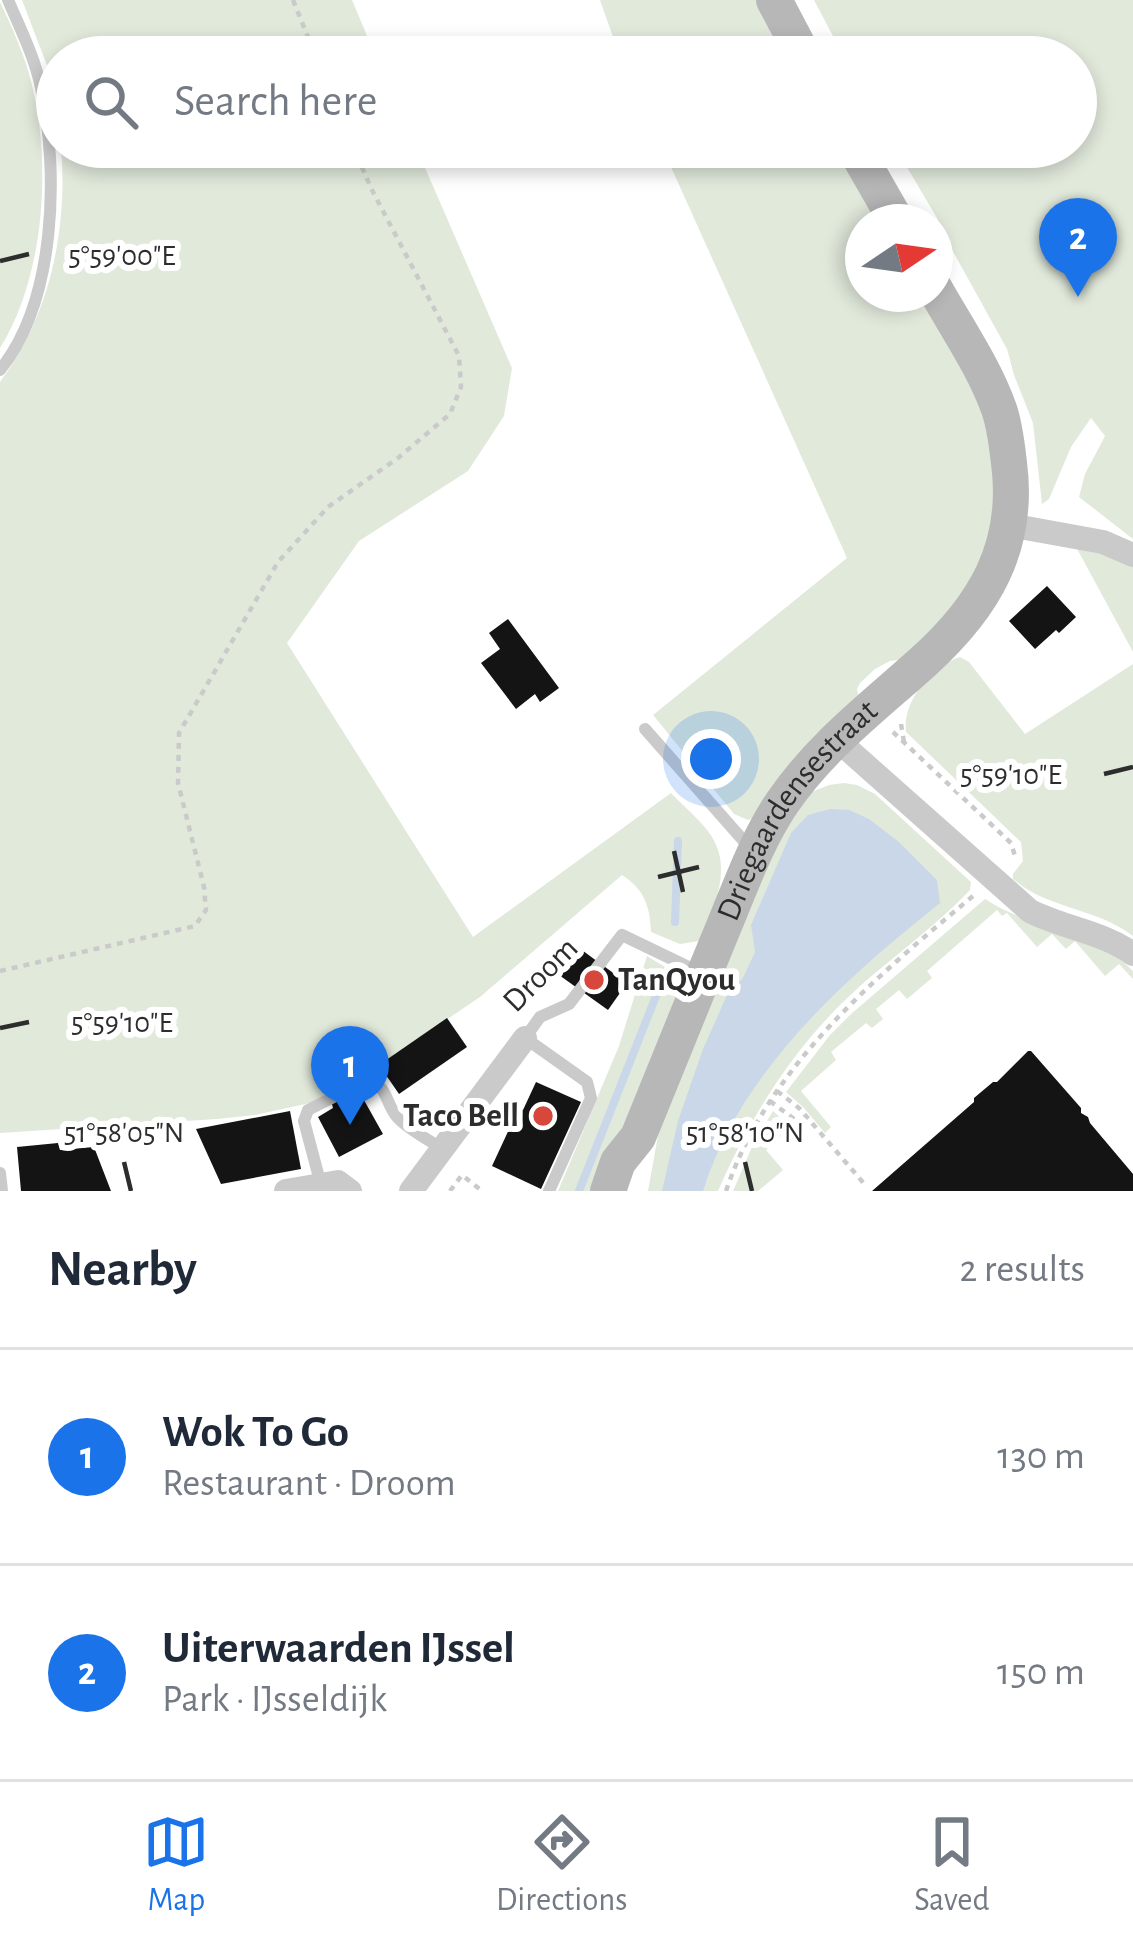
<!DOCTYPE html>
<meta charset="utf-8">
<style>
:root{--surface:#fff;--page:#f2f2f3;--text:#1f2937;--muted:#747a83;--line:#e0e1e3;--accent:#1a73e8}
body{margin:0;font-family:"Alegreya Sans",sans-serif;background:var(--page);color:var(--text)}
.compass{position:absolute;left:845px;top:204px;width:108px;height:108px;border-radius:50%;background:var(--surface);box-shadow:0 6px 18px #0003;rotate:77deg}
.you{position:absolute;left:711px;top:759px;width:42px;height:42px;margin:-30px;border:9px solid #fff;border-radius:50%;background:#1a73e8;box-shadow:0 0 0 18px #1a73e833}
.badge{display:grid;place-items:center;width:78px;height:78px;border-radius:50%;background:var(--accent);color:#fff;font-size:39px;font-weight:700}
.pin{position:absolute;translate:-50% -99px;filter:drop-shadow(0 3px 6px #0008)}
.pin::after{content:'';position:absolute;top:63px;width:42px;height:36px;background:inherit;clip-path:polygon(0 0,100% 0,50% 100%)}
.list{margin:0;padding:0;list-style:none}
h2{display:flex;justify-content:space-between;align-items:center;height:156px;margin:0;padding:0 48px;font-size:51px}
h2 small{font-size:39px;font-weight:400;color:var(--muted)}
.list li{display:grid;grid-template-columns:78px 1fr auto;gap:36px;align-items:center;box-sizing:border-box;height:216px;padding:0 48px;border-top:3px solid var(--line)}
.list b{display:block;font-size:45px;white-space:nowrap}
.list p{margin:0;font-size:39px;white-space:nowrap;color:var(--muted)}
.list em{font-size:39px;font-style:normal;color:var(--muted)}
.icon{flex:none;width:66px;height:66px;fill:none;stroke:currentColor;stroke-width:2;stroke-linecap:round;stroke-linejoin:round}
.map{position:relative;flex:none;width:1133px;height:1191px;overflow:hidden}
.search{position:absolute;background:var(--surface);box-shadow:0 6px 18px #0003;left:36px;right:36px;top:36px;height:132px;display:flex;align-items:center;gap:30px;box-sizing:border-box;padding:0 42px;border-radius:66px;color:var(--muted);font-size:45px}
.sheet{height:588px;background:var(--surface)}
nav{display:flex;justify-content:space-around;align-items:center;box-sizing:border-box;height:168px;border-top:3px solid var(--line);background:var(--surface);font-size:33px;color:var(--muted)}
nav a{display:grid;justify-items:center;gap:6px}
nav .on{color:var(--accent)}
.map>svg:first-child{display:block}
.green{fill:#e1e9db}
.water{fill:#c9d7e8}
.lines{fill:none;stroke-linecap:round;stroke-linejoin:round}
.stream{stroke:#c9d7e8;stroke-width:8}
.building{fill:#141414}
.path{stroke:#cacaca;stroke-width:4.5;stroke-dasharray:6 6;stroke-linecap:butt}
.lane{stroke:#cacaca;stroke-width:12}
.street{stroke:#cacaca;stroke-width:24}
.secondary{stroke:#b7b7b7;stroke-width:36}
.ticks{fill:none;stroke:#2d2d2d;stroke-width:4.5}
.poi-dot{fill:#d7473c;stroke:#fff;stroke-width:4.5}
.labels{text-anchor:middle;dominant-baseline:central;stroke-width:12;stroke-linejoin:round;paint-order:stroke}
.street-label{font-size:33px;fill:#2d2d2d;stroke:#fff}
.poi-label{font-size:33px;font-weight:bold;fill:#2d2d2d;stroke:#fff;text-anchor:start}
.ticks-label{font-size:30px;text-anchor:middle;fill:#2d2d2d;stroke:#fff;stroke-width:12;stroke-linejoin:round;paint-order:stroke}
</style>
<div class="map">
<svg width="1133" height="1191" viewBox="0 0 1133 1191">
<rect width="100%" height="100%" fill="#fff"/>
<!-- green -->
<g class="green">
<polygon points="22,0 352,0 376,57 57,57 57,110 51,76"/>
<polygon points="600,0 757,0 785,57 620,57"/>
<polygon points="814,0 1133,0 1133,539 1079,497 1085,474 1105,436 1091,418 1071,447 1049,499 1042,504 1033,423 1014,375 1007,349 950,246 937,218 895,147 1076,147 1076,57 844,57"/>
<path d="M0 2C12 27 24 54 31 81 52 162 45 276 0 348Z"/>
<path d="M61 147H416L512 368 504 416 468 471 359 541 287 643 473 937 671 793C684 807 702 821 712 837 733 872 713 908 699 941L680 944 651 932C650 906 644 889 622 875L480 997 378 1066 310 1103 255 1115 217 1119 0 1133V382C50 315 68 230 61 147Z"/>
<polygon points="662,147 836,147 879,222 863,222 863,294 921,294 975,390 988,421 996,479 990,539 960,602 905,659 890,661 875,669 860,683 857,689 859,698 756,817 748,820 734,814 653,715 847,558"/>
<polygon points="1075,545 1133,564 1133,652"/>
<path d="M960 657 969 662 1025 734 1133 664V936C1097 908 1047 909 1013 879V874L1023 861 1021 842 906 732C902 701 932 666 960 657Z"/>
<path d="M844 783 857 785 875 794 971 882 970 890C936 926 895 955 859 987 794 1046 753 1112 718 1191H648L659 1130 776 838 809 793 829 785Z"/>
<path d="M985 899C1029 929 1096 932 1133 971V979L1119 964 1105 976 1075 941 1066 949 1052 934 1037 947 1007 913 1002 916 997 910 927 971 932 978 907 999 899 990 876 1009 883 1019 872 1028 866 1023 831 1052 836 1060 801 1091 831 1127 825 1133 803 1107 786 1092 830 1035 851 1014Z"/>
<polygon points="647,956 670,970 680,991 599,1191 558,1191 619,1046"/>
<polygon points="773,1111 791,1127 766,1150 783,1170 758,1191 733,1191 755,1140"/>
</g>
<!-- water -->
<path class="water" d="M830 809 849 810 869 819 899 842 937 880 940 903C845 979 741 1070 703 1191H662L678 1121 703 1049 727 995 743 978 755 952 751 925 791 833 808 815Z"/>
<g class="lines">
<!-- stream -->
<g class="stream">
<polyline points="675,922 678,841"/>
<polyline points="579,1191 658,991"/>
</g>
</g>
<!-- building -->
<g class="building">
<polygon points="1047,586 1076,617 1059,633 1056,630 1035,649 1009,621"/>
<polygon points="508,619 559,688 540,702 535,694 516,709 481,663 500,649 489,633"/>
<polygon points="579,948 627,983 608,1010 559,975"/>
<polygon points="447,1018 467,1047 399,1094 379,1065"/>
<polygon points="1028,1051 1031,1051 1081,1108 1081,1113 1088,1117 1090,1123 1133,1174 1133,1191 872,1191 974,1102 974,1098 993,1082 997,1082"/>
<polygon points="536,1082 581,1102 541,1189 492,1166 519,1108 523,1110"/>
<polygon points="360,1093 383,1134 339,1157 318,1117 333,1108 332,1104 340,1100 342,1103"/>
<polygon points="290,1111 301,1169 221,1184 196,1129"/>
<polygon points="58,1143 60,1150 94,1147 111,1191 21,1191 17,1147"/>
</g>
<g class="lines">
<!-- path -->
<g class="path">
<polyline points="293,0 316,57"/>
<polyline points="901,724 904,742"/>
<polyline points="893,732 1011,843 1015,856 1013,860"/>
<polyline points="0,971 195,926 206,910 204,887 178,783 179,733 278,562 328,507 398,458 450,414 461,387 459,356 372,190 353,147"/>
<polyline points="777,1091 799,1108 867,1187"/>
<polyline points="770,1101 794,1119 803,1132"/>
<polyline points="450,1191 462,1175 482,1191"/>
<path d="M726 1191C768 1066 875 978 973 896"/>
</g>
<!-- lane -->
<g class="lane">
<path d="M0 370C56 301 59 172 41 88 35 58 20 28 8 0"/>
<polyline points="645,729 750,848"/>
<polyline points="0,1173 2,1191"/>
<path d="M321 1185 304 1121 308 1110 365 1081C389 1083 384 1103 398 1118 409 1130 428 1139 442 1149"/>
<polyline points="549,1191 591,1098 587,1082 525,1038 540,1017 569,1004 622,935 703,974"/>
</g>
<!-- street -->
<g class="street">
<polyline points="1009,525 1103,542 1133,555"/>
<path d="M835 738 1030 911C1063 928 1103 932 1133 954"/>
<polyline points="286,1191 338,1182 350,1191"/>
<polyline points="411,1191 525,1038"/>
</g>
<!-- secondary -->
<g class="secondary">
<polyline points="774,0 804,57"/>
<polyline points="854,147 897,222"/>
<path id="s1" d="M608 1191 618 1162 638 1137C667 1066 695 996 724 926 741 885 757 840 782 803 821 746 873 707 923 662 984 607 1020 547 1009 463 1007 446 1005 426 999 409 984 367 957 328 935 289"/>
</g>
</g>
<!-- ticks -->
<path class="ticks" d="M0 261 29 254M1104 774 1133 767M674 851 683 892M658 877 699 867M0 1028 29 1022M124 1162 131 1191M745 1162 752 1191"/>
<!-- markers -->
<g class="poi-dot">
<circle cx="594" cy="980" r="12"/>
<circle cx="543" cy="1116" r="12"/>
</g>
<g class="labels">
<!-- street labels -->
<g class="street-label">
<text stroke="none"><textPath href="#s1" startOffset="429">Driegaardensestraat</textPath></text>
<text transform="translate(541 975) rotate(-45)">Droom</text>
</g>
<!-- poi labels -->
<g class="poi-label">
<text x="618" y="980">TanQyou</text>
<text x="519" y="1116" text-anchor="end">Taco Bell</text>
</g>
</g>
<g class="ticks-label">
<text x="122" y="265">5°59'00"E</text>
<text x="1011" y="784">5°59'10"E</text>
<text x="122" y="1032">5°59'10"E</text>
<text x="124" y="1142">51°58'05"N</text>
<text x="745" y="1142">51°58'10"N</text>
</g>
</svg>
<svg class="compass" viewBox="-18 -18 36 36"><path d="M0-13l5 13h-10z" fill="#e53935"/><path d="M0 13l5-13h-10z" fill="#747a83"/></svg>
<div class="you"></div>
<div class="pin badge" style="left:350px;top:1125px">1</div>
<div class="pin badge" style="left:1078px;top:297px">2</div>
<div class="search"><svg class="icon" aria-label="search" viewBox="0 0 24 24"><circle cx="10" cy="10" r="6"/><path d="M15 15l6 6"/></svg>Search here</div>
</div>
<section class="sheet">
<h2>Nearby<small>2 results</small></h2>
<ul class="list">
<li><span class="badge">1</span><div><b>Wok To Go</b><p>Restaurant · Droom</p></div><em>130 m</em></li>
<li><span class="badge">2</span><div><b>Uiterwaarden IJssel</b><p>Park · IJsseldijk</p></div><em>150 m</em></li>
</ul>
</section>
<nav>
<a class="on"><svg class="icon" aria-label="map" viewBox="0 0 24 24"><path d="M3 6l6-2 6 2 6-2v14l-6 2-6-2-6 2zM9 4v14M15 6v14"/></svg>Map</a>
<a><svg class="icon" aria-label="directions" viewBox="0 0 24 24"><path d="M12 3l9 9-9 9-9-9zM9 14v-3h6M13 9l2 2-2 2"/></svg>Directions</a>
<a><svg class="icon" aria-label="saved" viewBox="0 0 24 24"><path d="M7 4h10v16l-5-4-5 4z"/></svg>Saved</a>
</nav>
